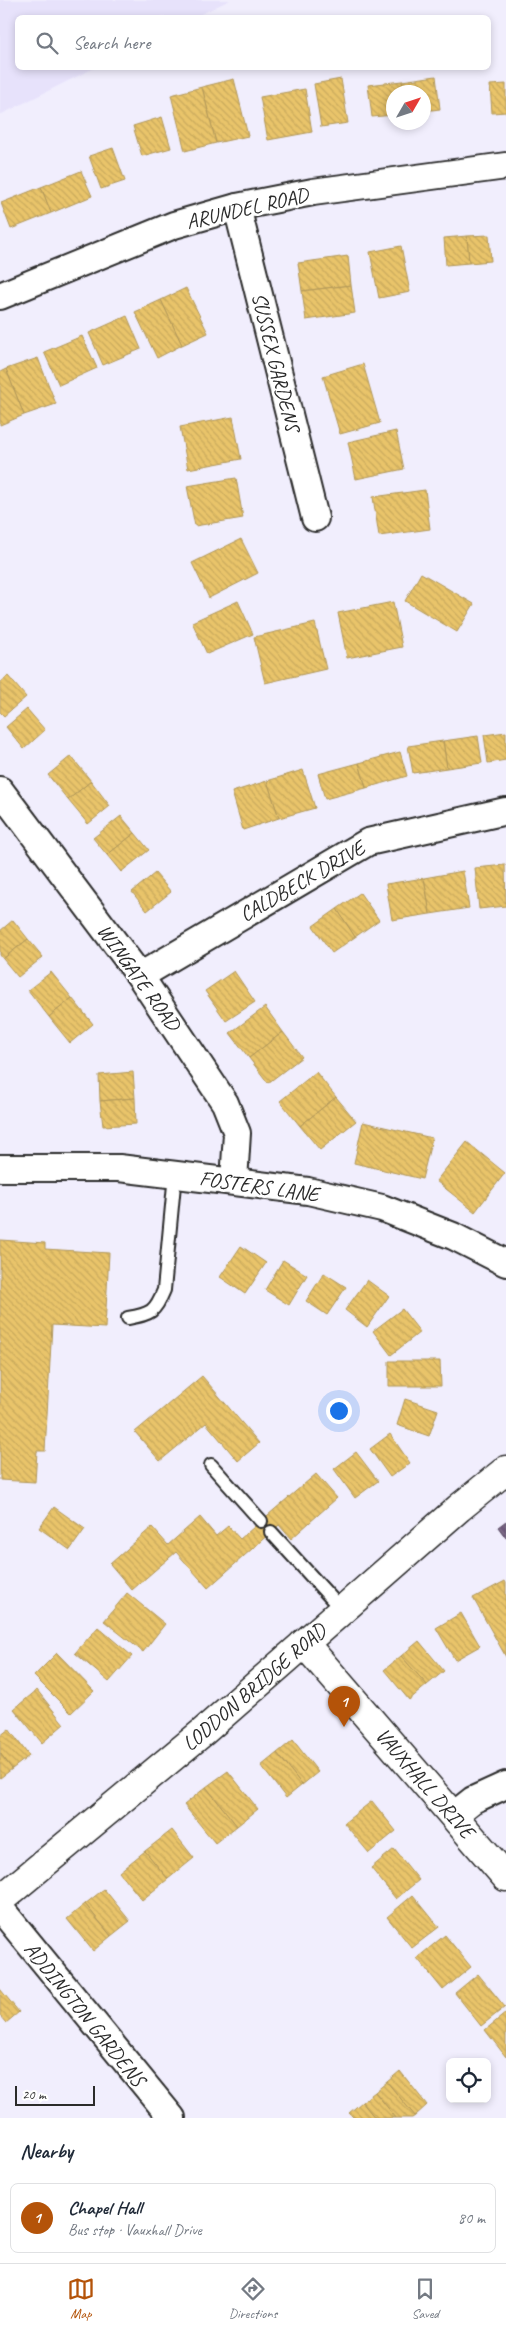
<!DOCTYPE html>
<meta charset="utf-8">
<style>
:root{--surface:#fff;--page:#f6f6f7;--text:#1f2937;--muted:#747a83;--line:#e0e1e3;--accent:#b45309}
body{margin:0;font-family:Caveat,sans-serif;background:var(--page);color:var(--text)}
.controls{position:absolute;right:15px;bottom:15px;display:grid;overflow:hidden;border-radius:8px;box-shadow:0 2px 8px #0003}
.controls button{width:45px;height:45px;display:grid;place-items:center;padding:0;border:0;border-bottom:1px solid var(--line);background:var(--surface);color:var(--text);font:25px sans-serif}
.compass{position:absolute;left:386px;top:85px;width:45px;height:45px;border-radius:50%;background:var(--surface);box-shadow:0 2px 8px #0003;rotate:51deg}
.scale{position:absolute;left:15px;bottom:12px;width:80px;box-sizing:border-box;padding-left:5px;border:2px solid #2b2b2b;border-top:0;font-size:14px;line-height:18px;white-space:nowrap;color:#2b2b2b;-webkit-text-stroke:4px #fff;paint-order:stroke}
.you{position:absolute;left:338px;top:1410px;width:18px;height:18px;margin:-12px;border:4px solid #fff;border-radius:50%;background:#1a73e8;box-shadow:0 0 0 8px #1a73e833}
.badge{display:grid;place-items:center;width:32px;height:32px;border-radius:50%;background:var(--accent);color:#fff;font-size:16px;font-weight:700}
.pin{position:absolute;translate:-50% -41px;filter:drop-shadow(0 1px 2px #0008)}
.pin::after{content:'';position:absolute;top:26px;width:18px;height:15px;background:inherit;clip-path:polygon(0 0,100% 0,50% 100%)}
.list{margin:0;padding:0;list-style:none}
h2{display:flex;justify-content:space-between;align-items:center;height:65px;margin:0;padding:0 20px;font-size:21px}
h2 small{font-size:16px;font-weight:400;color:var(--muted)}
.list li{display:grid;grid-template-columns:32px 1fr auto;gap:15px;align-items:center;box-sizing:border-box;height:70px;margin:0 10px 10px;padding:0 10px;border:1px solid var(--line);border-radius:8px}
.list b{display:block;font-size:19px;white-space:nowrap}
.list p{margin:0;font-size:16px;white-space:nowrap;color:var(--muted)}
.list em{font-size:16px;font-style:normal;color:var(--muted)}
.icon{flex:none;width:28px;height:28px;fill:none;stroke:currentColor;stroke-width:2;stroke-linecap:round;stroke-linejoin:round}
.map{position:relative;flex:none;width:506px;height:2118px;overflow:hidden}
.search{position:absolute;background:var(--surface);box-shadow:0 2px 8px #0003;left:15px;right:15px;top:15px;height:55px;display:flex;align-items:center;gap:12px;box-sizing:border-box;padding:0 18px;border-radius:8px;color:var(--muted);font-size:19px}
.sheet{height:145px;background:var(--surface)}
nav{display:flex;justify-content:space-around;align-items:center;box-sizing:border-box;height:70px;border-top:1px solid var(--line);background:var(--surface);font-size:14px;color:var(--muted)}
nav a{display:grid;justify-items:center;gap:2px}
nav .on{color:var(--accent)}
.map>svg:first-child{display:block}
.built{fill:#e7e2fb}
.homes{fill:url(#homes-back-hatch);stroke:#b09657}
.offices{fill:url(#offices-back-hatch);stroke:#594b62}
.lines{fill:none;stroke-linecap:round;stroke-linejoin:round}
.service-casing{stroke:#2b2b2b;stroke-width:16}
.minor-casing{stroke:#2b2b2b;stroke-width:30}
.tertiary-casing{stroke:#2b2b2b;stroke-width:31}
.service{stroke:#fff;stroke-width:12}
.minor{stroke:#fff;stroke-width:26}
.tertiary{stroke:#fff;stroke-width:28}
.labels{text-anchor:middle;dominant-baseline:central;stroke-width:5;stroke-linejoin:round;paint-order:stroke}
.street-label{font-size:21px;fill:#2b2b2b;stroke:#fff}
</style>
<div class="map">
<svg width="506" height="2118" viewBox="0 0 506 2118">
<defs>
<pattern id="homes-back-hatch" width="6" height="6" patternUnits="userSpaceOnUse" patternTransform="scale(1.25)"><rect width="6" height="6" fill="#e9c46a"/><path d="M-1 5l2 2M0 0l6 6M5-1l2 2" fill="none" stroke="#c8a95c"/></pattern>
<pattern id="offices-back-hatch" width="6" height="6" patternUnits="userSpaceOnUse" patternTransform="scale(1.25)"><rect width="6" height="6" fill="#6d597a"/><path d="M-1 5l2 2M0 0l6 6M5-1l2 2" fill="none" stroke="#82728b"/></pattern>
</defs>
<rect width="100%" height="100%" fill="#f1eefd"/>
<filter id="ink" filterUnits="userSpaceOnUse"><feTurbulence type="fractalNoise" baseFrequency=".02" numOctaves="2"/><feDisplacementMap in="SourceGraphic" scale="10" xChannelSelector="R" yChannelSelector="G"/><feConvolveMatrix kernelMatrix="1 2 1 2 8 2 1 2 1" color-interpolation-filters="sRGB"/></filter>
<g filter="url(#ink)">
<!-- built -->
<polygon class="built" points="0,0 230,0 195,17 18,18 18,68 94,68 0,115"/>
<!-- homes -->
<g class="homes">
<polygon points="436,76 440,109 424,111 424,92 403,92 402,81"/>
<polygon points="234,79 248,136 216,143 202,87"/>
<polygon points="341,79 348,123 321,127 314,84"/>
<polygon points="402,81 403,92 394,92 394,115 372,117 368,85"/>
<polygon points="506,84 506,112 492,113 490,85"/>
<polygon points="202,87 216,143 185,151 171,95"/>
<polygon points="305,89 312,132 268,140 260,97"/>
<polygon points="162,117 171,148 142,156 133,126"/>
<polygon points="113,148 125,181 101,189 89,156"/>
<polygon points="81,171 92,196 51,213 41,187"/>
<polygon points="41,187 51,213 11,229 1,203"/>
<polygon points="489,235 491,261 469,263 467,236"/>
<polygon points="467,236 469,263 446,265 444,238"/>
<polygon points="401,246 410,292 379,298 370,252"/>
<polygon points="348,256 351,285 302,291 298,263"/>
<polygon points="351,285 355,313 306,320 302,291"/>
<polygon points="186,288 208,333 182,345 161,300"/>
<polygon points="161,300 182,345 157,358 135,312"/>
<polygon points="127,316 141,349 103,365 89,333"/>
<polygon points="82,336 97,368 59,385 44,352"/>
<polygon points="38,358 56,404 24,415 6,369"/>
<polygon points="363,364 380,423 340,434 323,376"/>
<polygon points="6,369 24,415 0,425 0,372"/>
<polygon points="233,417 241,459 188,469 180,427"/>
<polygon points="396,431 404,469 356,479 348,442"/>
<polygon points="236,478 243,518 195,526 187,486"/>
<polygon points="425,490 430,529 379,536 373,497"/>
<polygon points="241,539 258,573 209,598 192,563"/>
<polygon points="421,573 474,604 457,632 405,601"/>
<polygon points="238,601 253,634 207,654 192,622"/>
<polygon points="393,602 402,647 347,658 338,613"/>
<polygon points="315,623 326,669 265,683 254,637"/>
<polygon points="8,676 26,697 4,716 0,712 0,683"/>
<polygon points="27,709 45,730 24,749 6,727"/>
<polygon points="506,732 506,760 488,763 484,735"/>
<polygon points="478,736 482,763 447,768 443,741"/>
<polygon points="443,741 447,768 413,773 408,746"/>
<polygon points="400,752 407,776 366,788 359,763"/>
<polygon points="71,756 91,781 68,800 48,775"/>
<polygon points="359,763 366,788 325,799 318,774"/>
<polygon points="303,770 315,808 279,818 267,781"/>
<polygon points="91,781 110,806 88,824 68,800"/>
<polygon points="267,781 279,818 243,830 232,792"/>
<polygon points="121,816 135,833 107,855 93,838"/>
<polygon points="135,833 149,850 121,872 107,855"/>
<polygon points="505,865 506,906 479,909 475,868"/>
<polygon points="463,871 469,908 430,914 424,878"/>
<polygon points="155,873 171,892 147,911 132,892"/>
<polygon points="424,878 430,914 392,920 386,884"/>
<polygon points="360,893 379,920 355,937 337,909"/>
<polygon points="337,909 355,937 332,953 313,926"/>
<polygon points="13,920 28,939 3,959 0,955 0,931"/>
<polygon points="28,939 43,957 18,977 3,959"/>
<polygon points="234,971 255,1002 226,1021 205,991"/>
<polygon points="51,972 72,998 49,1017 28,990"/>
<polygon points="72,998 93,1024 70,1043 49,1017"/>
<polygon points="265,1007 283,1032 249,1058 230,1033"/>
<polygon points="283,1032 302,1057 268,1083 249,1058"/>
<polygon points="133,1072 135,1098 100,1101 99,1075"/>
<polygon points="316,1072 336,1097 300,1126 280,1101"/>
<polygon points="336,1097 356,1121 320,1150 300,1126"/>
<polygon points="135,1098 136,1124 103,1126 100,1101"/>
<polygon points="363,1122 432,1138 422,1179 354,1163"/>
<polygon points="467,1142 505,1173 475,1212 436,1181"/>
<polygon points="0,1240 45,1243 45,1249 109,1253 105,1328 52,1325 45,1451 37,1451 35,1482 0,1480"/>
<polygon points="241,1246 266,1263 245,1294 220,1277"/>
<polygon points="283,1260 307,1275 289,1305 265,1290"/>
<polygon points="324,1273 346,1287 327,1315 306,1301"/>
<polygon points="367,1280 389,1296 367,1327 345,1310"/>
<polygon points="402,1309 420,1332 391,1355 373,1331"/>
<polygon points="389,1361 440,1361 441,1386 389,1386"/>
<polygon points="202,1376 259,1443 238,1461 206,1423 160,1461 135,1432"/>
<polygon points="405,1399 438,1410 429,1436 397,1425"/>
<polygon points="390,1434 410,1463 390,1477 370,1449"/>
<polygon points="356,1452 378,1481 355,1498 334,1469"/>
<polygon points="316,1474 337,1498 291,1539 279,1525 208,1588 176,1552 132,1590 110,1564 152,1527 168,1545 200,1517 216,1536 228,1526 240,1539"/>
<polygon points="54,1507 85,1529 70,1550 39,1528"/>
<polygon points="505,1581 506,1583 506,1657 473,1598"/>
<polygon points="127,1593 165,1624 143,1652 104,1621"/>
<polygon points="461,1613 480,1646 455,1660 436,1628"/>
<polygon points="98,1627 132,1656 109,1682 75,1653"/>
<polygon points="419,1641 444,1671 427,1685 401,1656"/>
<polygon points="57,1653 94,1691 71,1713 34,1676"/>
<polygon points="401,1656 427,1685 409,1700 384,1670"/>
<polygon points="37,1690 64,1724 42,1743 14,1709"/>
<polygon points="9,1729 29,1756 12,1769 0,1753 0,1736"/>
<polygon points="293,1740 318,1772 302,1785 277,1753"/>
<polygon points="0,1753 12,1769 0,1778"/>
<polygon points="277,1753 302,1785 286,1798 261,1766"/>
<polygon points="228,1771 258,1809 237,1826 206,1787"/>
<polygon points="206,1787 237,1826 215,1843 184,1805"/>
<polygon points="372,1801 396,1831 369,1853 344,1823"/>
<polygon points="172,1830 194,1858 168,1879 145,1851"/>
<polygon points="394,1849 419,1880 396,1899 371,1868"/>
<polygon points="145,1851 168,1879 142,1900 119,1872"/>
<polygon points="104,1889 130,1921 111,1936 85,1904"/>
<polygon points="413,1895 439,1927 412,1948 387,1917"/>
<polygon points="85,1904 111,1936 93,1951 67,1919"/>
<polygon points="445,1935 471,1967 443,1990 417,1958"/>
<polygon points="478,1974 505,2007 481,2026 455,1993"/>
<polygon points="0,1989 19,2012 6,2023 0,2016"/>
<polygon points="506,2013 506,2057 485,2030"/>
<polygon points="400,2071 427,2105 415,2116 387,2082"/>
<polygon points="387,2082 415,2116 412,2118 396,2118 375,2092"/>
<polygon points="375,2092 396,2118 375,2118 362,2102"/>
<polygon points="362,2102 375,2118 354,2118 349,2113"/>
</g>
<!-- offices -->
<polygon class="offices" points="506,1521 506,1538 498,1527"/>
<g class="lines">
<!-- service casing -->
<g class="service-casing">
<g id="service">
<path d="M128 1318C151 1314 155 1312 164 1290L175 1174"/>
<polyline points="211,1465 261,1521"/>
<polyline points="271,1532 342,1610"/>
</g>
</g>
<!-- minor casing -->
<g class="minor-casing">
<g id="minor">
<polyline points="237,207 315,518"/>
<polyline points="0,296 174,225 237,207 313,192 506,166"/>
<polyline points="0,790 140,976 225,1103 237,1133 234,1181"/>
<polyline points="140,976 368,842 506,811"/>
<polyline points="0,1168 119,1168 308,1191 382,1208 453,1236 506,1263"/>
<polyline points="454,1815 473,1800 506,1785"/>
<polyline points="0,1908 172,2118"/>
</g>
</g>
<!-- tertiary casing -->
<g class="tertiary-casing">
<g id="tertiary">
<polyline points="304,1643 506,1877"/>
<polyline points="0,1900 203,1732 459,1508 506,1470"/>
</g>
</g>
<!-- service -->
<use href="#service" class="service"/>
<!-- minor -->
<use href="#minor" class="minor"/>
<!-- tertiary -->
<use href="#tertiary" class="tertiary"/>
</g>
</g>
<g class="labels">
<!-- street labels -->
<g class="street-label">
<text transform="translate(247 208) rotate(-13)">ARUNDEL ROAD</text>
<text transform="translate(276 362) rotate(76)">SUSSEX GARDENS</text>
<text transform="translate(302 881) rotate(-30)">CALDBECK DRIVE</text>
<text transform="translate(139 977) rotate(54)">WINGATE ROAD</text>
<text transform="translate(259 1186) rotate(8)">FOSTERS LANE</text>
<text transform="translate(254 1687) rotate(-41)">LODDON BRIDGE ROAD</text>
<text transform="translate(425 1783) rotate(49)">VAUXHALL DRIVE</text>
<text transform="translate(85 2014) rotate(51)">ADDINGTON GARDENS</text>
</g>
</g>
</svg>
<div class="controls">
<button><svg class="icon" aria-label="locate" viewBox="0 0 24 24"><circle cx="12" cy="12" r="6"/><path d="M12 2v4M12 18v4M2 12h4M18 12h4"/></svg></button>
</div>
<svg class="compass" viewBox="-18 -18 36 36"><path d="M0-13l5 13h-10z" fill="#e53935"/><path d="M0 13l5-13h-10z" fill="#747a83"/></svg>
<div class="scale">20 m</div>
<div class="you"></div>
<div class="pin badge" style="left:344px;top:1727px">1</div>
<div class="search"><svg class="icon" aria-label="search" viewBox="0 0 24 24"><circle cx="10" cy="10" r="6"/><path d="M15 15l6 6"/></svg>Search here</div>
</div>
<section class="sheet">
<h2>Nearby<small></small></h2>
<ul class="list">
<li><span class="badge">1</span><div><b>Chapel Hall</b><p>Bus stop · Vauxhall Drive</p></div><em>80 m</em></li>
</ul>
</section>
<nav>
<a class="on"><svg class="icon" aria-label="map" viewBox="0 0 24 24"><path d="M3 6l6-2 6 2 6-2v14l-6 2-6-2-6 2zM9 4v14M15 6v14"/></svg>Map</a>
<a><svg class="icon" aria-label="directions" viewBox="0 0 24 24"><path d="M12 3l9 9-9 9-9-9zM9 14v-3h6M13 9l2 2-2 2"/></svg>Directions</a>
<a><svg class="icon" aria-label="saved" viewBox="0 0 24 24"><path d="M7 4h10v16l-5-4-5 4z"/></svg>Saved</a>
</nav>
